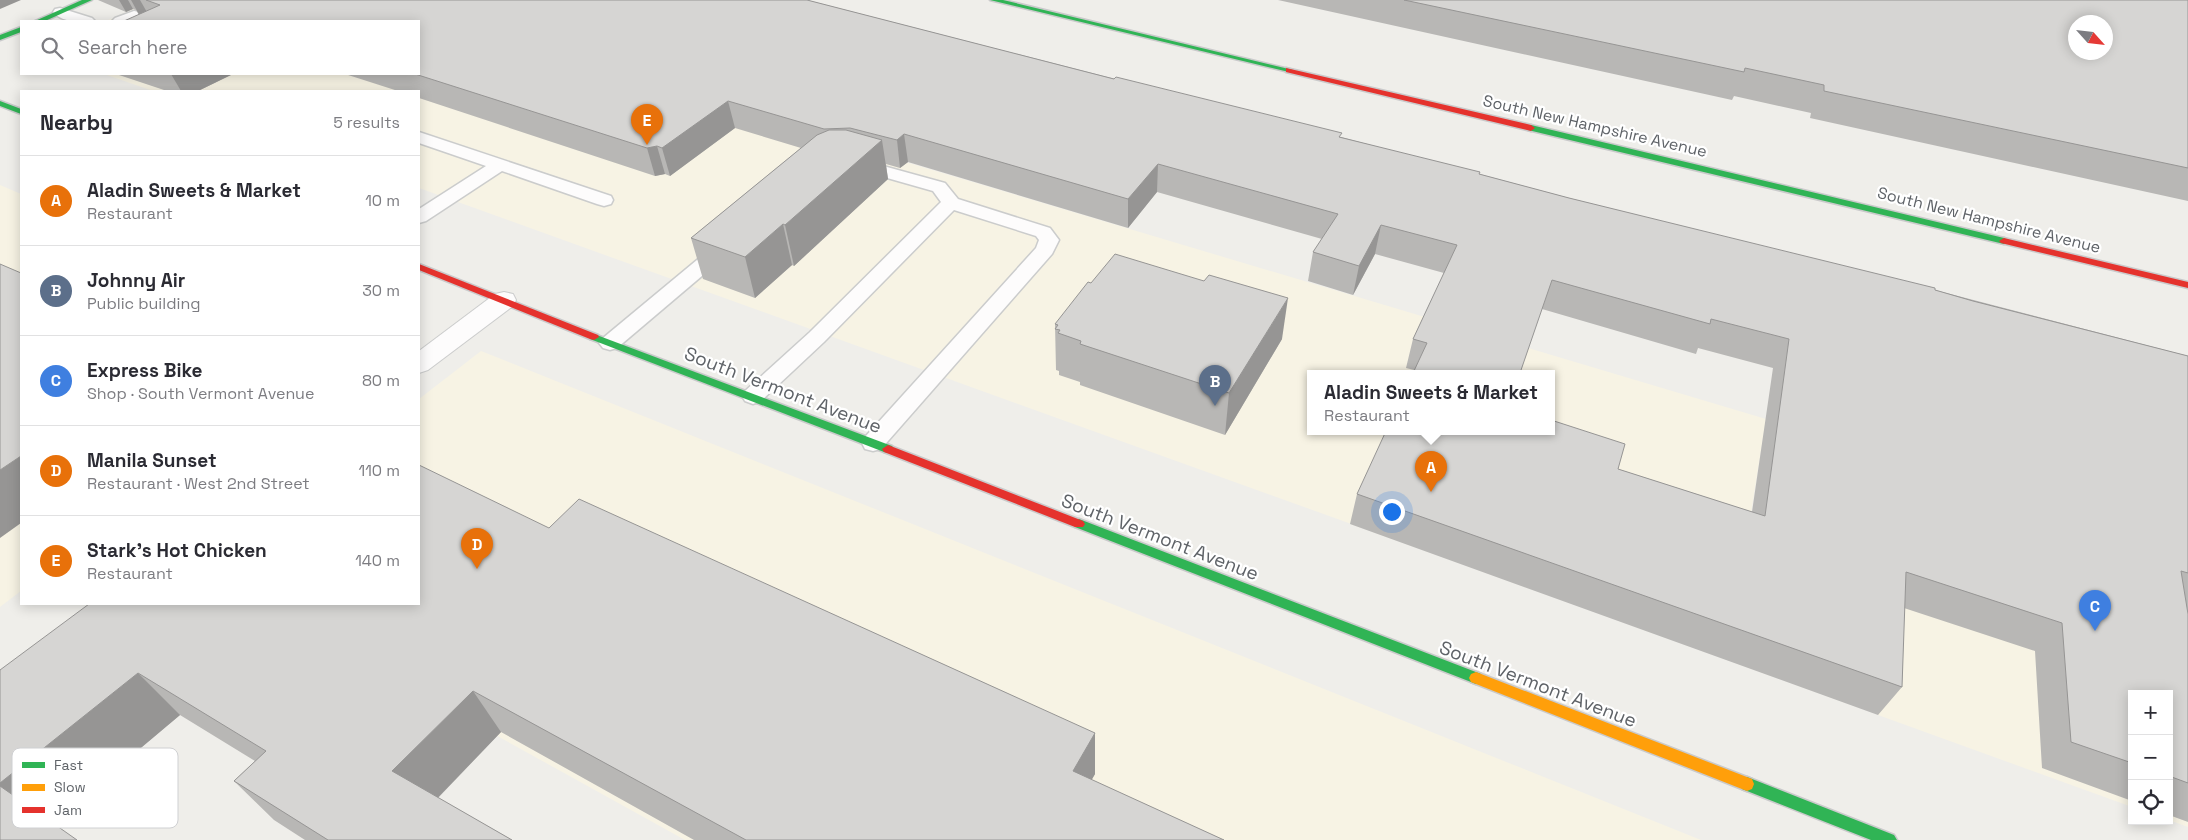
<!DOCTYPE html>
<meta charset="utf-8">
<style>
:root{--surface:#fff;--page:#f2f2f3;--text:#2b2b33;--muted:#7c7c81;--line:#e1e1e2;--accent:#d93025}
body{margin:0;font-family:"Space Grotesk",sans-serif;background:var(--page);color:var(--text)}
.controls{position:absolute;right:15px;bottom:15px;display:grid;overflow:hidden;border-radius:0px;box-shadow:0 2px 12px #0003}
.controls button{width:45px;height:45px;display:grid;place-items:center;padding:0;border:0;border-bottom:1px solid var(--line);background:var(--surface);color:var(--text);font:25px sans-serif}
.compass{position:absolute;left:2068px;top:15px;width:45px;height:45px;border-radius:50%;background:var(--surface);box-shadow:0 2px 12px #0003;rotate:117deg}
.you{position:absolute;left:1391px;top:511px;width:18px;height:18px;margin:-12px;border:4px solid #fff;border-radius:50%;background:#1a73e8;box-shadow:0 0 0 8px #1a73e833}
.badge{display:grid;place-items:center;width:32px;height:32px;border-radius:50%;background:var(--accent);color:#fff;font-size:16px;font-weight:700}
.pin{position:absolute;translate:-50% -41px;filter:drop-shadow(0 1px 2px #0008)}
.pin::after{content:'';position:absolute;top:26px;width:18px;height:15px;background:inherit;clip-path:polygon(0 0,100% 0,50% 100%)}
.popup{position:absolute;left:1307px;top:370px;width:248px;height:65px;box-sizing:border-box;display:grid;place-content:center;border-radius:0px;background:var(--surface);filter:drop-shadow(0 1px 4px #0005);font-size:16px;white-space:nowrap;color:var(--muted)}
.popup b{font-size:19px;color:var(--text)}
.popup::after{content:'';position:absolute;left:50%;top:100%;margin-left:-10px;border:10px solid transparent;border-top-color:var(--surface)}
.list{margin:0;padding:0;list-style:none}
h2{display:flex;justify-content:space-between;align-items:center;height:65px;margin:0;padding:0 20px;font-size:21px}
h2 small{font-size:16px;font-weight:400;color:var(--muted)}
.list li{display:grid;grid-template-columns:32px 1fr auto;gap:15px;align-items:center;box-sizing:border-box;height:90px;padding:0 20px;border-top:1px solid var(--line)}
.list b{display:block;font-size:19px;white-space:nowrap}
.list p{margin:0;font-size:16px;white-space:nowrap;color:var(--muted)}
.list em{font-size:16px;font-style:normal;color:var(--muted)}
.icon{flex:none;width:28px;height:28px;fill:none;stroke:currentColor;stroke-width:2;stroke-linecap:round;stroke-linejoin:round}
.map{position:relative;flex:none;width:2188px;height:840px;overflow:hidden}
.search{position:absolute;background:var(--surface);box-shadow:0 2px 12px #0003;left:20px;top:20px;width:400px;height:55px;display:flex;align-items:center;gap:12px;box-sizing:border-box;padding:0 18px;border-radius:0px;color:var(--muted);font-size:19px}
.panel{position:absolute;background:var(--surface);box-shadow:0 2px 12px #0003;left:20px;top:90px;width:400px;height:515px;border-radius:0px}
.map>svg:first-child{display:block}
.commercial{fill:#f7f3e4;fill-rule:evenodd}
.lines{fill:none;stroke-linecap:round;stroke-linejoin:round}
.lane-casing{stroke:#cbcccc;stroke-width:3}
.street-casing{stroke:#cbcccc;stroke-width:2}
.fast-casing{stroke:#cacacb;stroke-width:3}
.slow-casing{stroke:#cacacb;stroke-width:3}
.jam-casing{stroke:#cacacb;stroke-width:3}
.lane{fill:#fdfcfc;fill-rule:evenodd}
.street{fill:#fdfcfc;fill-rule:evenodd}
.fast{fill:#30b455;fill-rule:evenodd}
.slow{fill:#ff9f0a;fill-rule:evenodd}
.jam{fill:#e5322d;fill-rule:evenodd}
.wall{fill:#b8b7b5}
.shaded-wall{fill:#969594}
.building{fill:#d6d5d3;stroke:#969594;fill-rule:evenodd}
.labels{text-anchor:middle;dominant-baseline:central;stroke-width:4.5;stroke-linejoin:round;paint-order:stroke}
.far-street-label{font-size:16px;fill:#5f6368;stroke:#fff}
.street-label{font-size:19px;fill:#5f6368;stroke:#fff}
.key{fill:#fff;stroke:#cfd0d2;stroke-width:1}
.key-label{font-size:14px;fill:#5f6368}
</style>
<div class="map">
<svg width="2188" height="840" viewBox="0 0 2188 840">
<rect width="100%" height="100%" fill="#efeeea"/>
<!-- commercial -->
<g class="commercial">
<path d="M154 0H363L1766 419 1746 544 1457 562 1429 552 419 188V91H153L104 74H419V21H106ZM1311 373H1551V431H1311Z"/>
<polygon points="0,185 21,194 21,591 0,607"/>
<polygon points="481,351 1701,840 685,840 259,604 419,604 419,399"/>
<polygon points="2188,545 2188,827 2169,820 2169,694 2132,694 2132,807 1878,715 1884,601"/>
</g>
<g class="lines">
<!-- lane casing -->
<g class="lane-casing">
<g id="lane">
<path d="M60 8 92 18 95 21C82 22 62 23 53 12L55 9Z"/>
<path d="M134 11 139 12 141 15C135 23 122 22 112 21L115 18Z"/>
<polygon points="419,132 611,196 613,200 611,204 604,206 597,204 502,171 426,221 419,223 419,209 486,166 419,143"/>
<polygon points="858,159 945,183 958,199 1050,228 1059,240 1052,254 881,449 873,451 865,449 862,443 865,437 1036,248 1039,240 1036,236 954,210 824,342 761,401 753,404 745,401 742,396 745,391 810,332 941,202 933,191 852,168 849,164 852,160"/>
<polygon points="722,243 729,245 732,249 729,253 617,348 610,350 603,348 599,343 603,338 715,245"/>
</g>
</g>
<!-- street casing -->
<g class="street-casing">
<polygon id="street" points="504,292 513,294 516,300 513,306 428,370 419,373 419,351 495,294"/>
</g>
<!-- fast casing -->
<g class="fast-casing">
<g id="fast">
<polygon points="82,0 92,0 45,21 35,21"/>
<polygon points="990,0 1003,0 1293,70 1289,72"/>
<polygon points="21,27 21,32 0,40 0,35"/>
<polygon points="0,101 21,109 21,114 0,106"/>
<polygon points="1531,125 2004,238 2009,241 2004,244 1528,130 1528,126"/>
<polygon points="594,334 892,446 894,449 888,453 884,452 590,339 589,337"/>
<polygon points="1079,519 1481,674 1483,678 1481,682 1476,684 1471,682 1075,527 1073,524 1075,521"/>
<polygon points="1747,777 1894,835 1897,840 1871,840 1742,789 1740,784 1742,779"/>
</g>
</g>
<!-- slow casing -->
<g class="slow-casing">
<polygon id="slow" points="1476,672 1752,779 1754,784 1752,789 1747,791 1471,682 1469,678 1471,674"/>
</g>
<!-- jam casing -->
<g class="jam-casing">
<g id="jam">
<polygon points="1286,68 1531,125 1535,128 1531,131 1286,72"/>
<polygon points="2004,238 2188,282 2188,288 2001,243 1999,241"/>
<polygon points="419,264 598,335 599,337 594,340 590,339 419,270"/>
<polygon points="888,445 1083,521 1085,524 1083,527 1075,527 884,452 882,449"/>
</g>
</g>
<!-- lane -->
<use href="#lane" class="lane"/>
<!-- street -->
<use href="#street" class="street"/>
<!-- fast -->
<use href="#fast" class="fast"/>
<!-- slow -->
<use href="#slow" class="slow"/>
<!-- jam -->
<use href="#jam" class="jam"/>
</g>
<!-- wall -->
<g class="wall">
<polygon points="98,0 807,0 1341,137 1569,198 1935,290 2188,356 2188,822 2169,815 2169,694 2132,694 2132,801 2042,768 2035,651 1904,608 1902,687 1878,715 1350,524 1357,494 1618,469 1752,512 1773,368 1698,348 1696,354 1542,309 1414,370 1406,368 1413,339 1444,273 1375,254 1353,295 1308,281 1313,252 1322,239 1157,192 1128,228 908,162 900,168 886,164 888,179 794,266 792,265 755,298 703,279 691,238 801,148 735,128 670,176 665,174 655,176 419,98 419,91 398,91 345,74 419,74 419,21 139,15 136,10 133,9 126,12"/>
<polygon points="1278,0 2188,0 2188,201 1810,118 1811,113 1734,96 1732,100"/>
<polygon points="116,74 233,74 198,91 167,91"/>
<polygon points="1055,324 1282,339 1225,435 1080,385 1080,382 1059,375 1059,371 1056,370"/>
<polygon points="549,528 1095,733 1095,774 1091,780 1224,840 694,840 501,732 438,798 512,840 305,840 274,820 234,781 255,761 180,715 52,823 0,840 0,670"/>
</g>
<!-- shaded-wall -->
<g class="shaded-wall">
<polygon points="0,0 21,0 0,9"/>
<polygon points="119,0 128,0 133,9 126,12"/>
<polygon points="131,0 140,0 148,14 141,18"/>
<polygon points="171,74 233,74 198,91 181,91"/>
<polygon points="728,101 735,128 670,176 662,148"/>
<polygon points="904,134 908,162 900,168 897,140"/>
<polygon points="882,140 888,179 794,266 785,225"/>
<polygon points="657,146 665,174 655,176 647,148"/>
<polygon points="1158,164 1157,192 1128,228 1128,199"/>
<polygon points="783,224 792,265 755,298 745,257"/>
<polygon points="1381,225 1375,254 1353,295 1359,266"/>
<polygon points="1288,298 1282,339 1225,435 1229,393"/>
<polygon points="21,456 21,523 0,538 0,470"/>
<polygon points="138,673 180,715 49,825 0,787 0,783"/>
<polygon points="473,691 501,732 425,811 392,771"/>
<polygon points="1095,733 1095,774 1074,811 1073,771"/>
</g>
<!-- building -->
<g class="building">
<polygon points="146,0 807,0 1114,79 1116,77 1342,133 1339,137 1480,172 1479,174 1569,198 1935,288 1935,290 1973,301 2188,356 2188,573 2181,571 2188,614 2188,783 2169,776 2169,694 2132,694 2132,763 2071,742 2062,623 1906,572 1902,687 1357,494 1386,431 1551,431 1551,420 1625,444 1618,469 1765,516 1789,339 1711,319 1710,324 1552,280 1520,373 1413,373 1427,343 1413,339 1457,245 1381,225 1359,266 1313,252 1338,214 1158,164 1128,199 904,134 897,140 850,128 824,129 728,101 662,148 657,146 647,148 415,74 419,74 419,21 124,21 160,5"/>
<path d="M1404 0H2188V168L1824 91V85L1745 68 1744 72ZM2076 22H2106V52H2076Z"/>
<polygon points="829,130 846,130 882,140 785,225 783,224 745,257 691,238 817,135"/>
<polygon points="1115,254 1204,281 1209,275 1288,298 1229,393 1080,344 1081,341 1058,333 1060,330 1055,329 1058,325 1055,324 1088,282 1091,283"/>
<polygon points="0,264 21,273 21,456 0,470"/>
<polygon points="419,465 549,528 579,499 1095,733 1073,771 1224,840 746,840 473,691 392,771 512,840 328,840 234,781 266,751 138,673 0,783 0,670 89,604 419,604"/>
<polygon points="0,786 77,840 0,840"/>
</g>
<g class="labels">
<!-- far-street labels -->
<g class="far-street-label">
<text transform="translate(1595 126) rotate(13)">South New Hampshire Avenue</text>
<text transform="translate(1989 220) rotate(14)">South New Hampshire Avenue</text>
</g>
<!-- street labels -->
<g class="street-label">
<text transform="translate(783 390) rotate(21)">South Vermont Avenue</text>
<text transform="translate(1160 537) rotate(21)">South Vermont Avenue</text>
<text transform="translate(1538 684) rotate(21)">South Vermont Avenue</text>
</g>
</g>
<!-- legend -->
<rect x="12" y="748" width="166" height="80" rx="8" class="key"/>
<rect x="22" y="762" width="23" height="6" fill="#30b455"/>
<rect x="22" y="784" width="23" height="7" fill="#ff9f0a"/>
<rect x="22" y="807" width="23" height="6" fill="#e5322d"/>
<g class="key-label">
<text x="54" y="770">Fast</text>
<text x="54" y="792">Slow</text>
<text x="54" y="815">Jam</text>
</g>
</svg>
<div class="controls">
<button>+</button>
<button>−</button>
<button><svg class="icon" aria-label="locate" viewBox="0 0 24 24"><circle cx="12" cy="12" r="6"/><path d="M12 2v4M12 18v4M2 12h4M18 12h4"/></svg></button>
</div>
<svg class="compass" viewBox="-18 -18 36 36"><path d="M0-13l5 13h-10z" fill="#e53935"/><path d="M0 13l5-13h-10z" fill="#7c7c81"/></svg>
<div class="you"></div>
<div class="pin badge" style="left:1431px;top:492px;background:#e8710a">A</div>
<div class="popup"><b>Aladin Sweets &amp; Market</b>Restaurant</div>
<div class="pin badge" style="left:1215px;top:406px;background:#5c6f8a">B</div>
<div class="pin badge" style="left:2095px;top:631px;background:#3f7fe0">C</div>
<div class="pin badge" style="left:477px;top:569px;background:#e8710a">D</div>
<div class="pin badge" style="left:647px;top:145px;background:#e8710a">E</div>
<div class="search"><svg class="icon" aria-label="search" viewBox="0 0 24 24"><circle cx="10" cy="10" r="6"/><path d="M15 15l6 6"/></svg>Search here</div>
<section class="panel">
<h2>Nearby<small>5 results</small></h2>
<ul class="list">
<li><span class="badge" style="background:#e8710a">A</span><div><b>Aladin Sweets &amp; Market</b><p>Restaurant</p></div><em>10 m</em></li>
<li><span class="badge" style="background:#5c6f8a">B</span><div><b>Johnny Air</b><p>Public building</p></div><em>30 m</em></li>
<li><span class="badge" style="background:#3f7fe0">C</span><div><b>Express Bike</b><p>Shop · South Vermont Avenue</p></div><em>80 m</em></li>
<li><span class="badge" style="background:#e8710a">D</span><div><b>Manila Sunset</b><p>Restaurant · West 2nd Street</p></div><em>110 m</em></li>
<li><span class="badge" style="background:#e8710a">E</span><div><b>Stark's Hot Chicken</b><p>Restaurant</p></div><em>140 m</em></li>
</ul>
</section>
</div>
